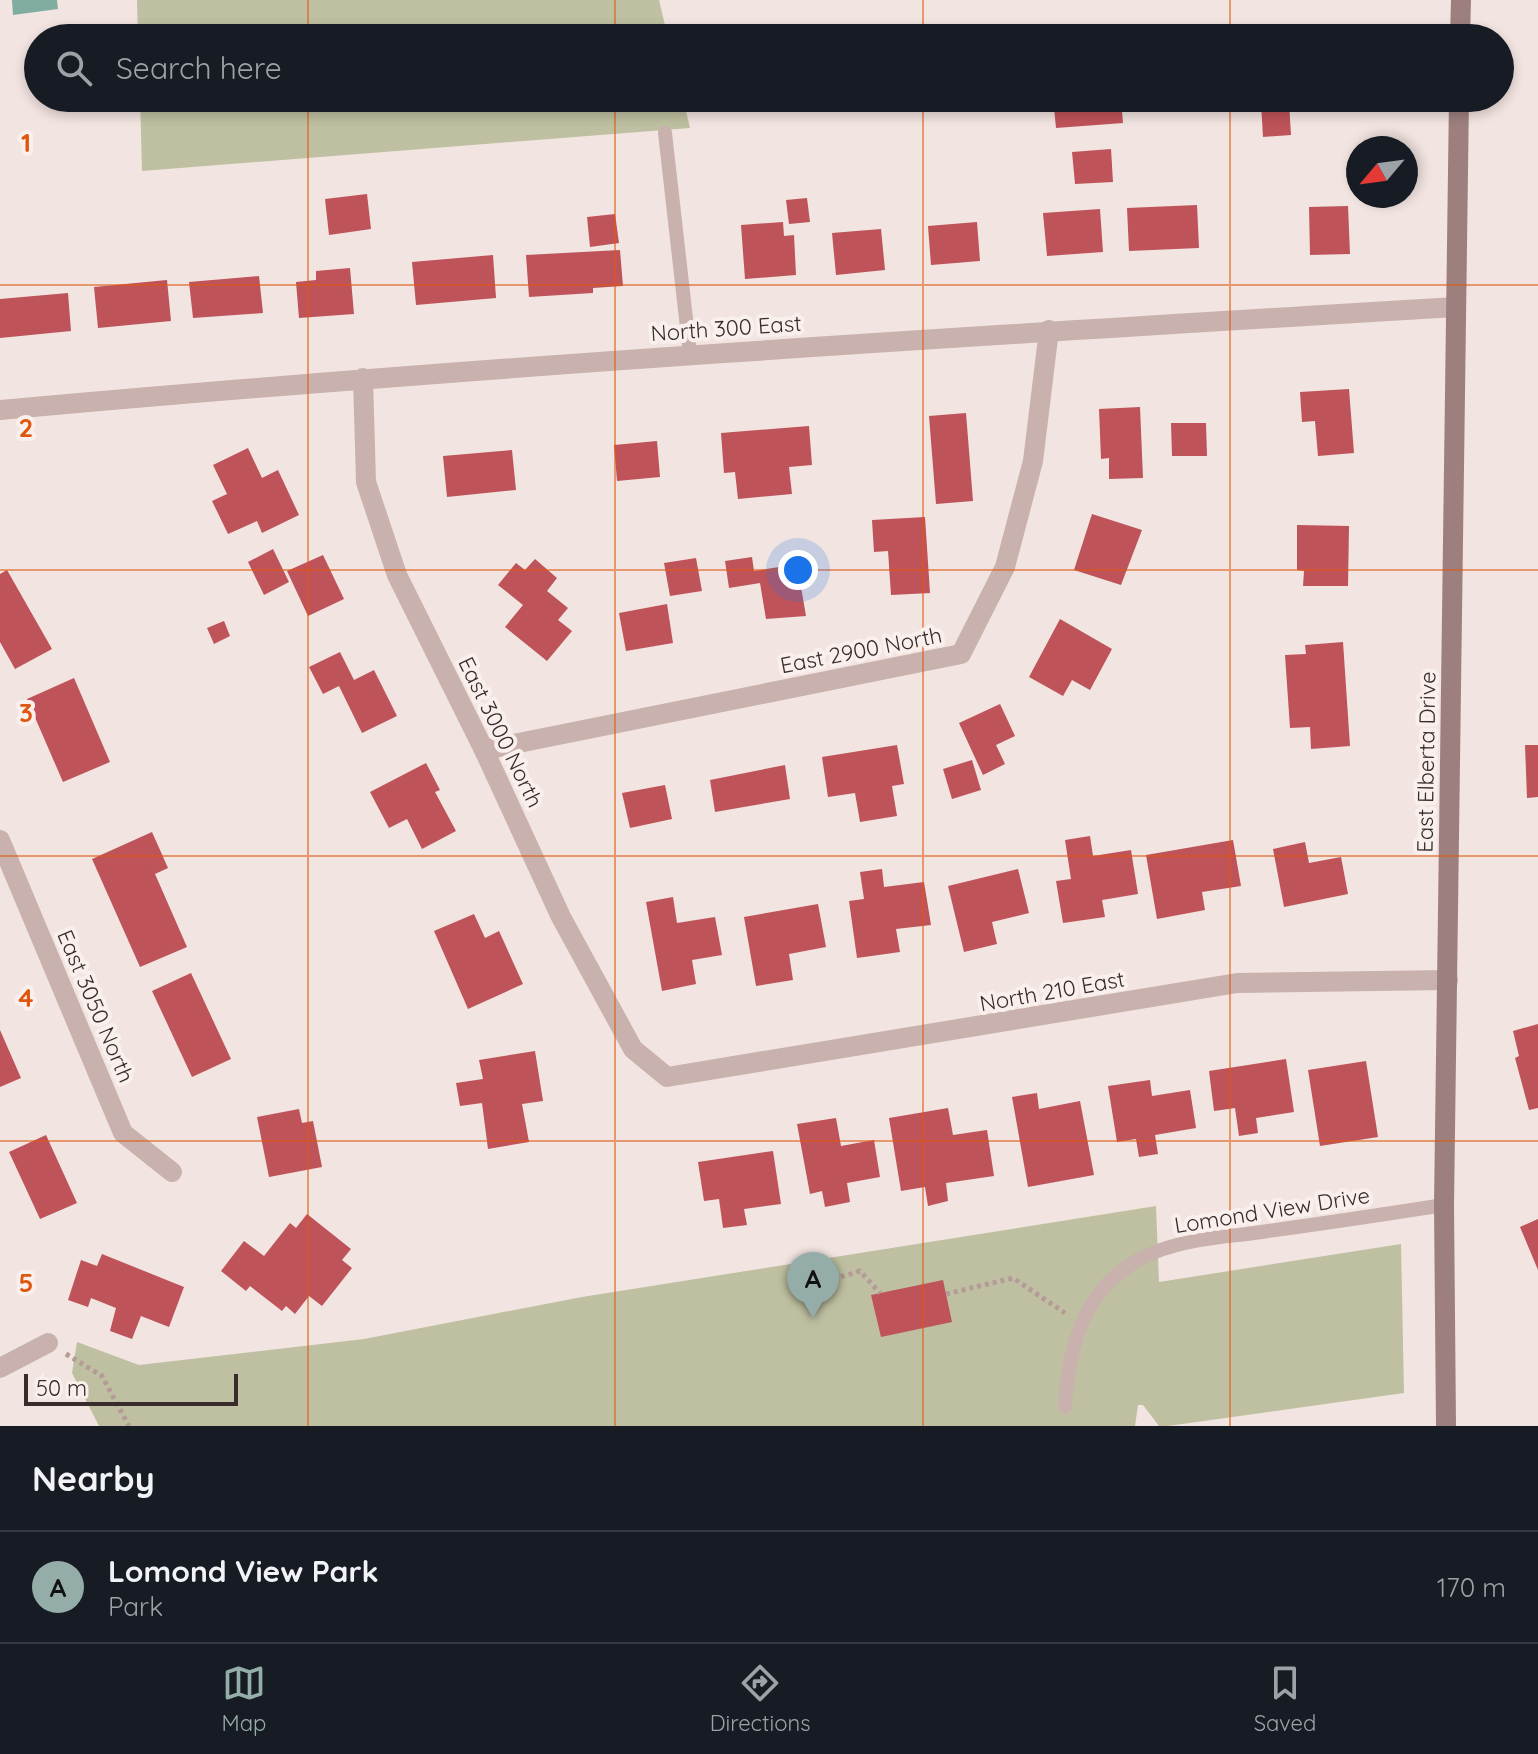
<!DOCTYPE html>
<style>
:root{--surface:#171b24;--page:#242831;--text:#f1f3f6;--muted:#9ea1a6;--line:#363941;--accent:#94ada9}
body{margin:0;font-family:Quicksand,sans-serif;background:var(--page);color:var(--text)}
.compass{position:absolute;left:1346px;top:136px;width:72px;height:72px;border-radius:50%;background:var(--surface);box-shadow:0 4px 12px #0003;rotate:241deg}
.scale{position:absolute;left:24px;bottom:20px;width:214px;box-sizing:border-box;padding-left:8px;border:4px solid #382b2b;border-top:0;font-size:22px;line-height:28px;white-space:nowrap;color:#382b2b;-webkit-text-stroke:6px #f9f0ed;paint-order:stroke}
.you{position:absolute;left:798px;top:570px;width:28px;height:28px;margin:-20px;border:6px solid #fff;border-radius:50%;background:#1a73e8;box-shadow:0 0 0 12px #1a73e833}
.badge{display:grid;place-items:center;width:52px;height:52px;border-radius:50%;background:var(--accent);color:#111;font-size:26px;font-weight:700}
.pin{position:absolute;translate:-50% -66px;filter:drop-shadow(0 2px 4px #0008)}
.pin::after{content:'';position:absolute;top:42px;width:28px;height:24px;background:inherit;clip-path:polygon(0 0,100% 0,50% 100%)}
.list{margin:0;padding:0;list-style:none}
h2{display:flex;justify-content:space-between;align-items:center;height:104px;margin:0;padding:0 32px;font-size:34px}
h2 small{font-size:26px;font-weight:400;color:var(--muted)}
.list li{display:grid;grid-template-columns:52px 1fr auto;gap:24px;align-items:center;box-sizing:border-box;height:112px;padding:0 32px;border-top:2px solid var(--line)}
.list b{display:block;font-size:30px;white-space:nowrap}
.list p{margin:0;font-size:26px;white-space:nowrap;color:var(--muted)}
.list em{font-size:26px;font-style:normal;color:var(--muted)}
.icon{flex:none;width:44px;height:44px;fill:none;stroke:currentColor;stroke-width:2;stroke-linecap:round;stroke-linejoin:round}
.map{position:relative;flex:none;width:1538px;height:1426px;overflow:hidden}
.search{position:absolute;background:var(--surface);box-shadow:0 4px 12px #0003;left:24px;right:24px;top:24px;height:88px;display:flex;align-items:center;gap:20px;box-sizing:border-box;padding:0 28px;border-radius:44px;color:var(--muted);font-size:30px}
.sheet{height:216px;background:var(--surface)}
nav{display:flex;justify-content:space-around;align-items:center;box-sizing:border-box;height:112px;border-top:2px solid var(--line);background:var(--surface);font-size:22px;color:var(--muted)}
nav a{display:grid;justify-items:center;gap:4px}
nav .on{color:var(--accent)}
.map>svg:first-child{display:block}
.green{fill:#bfc0a1}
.water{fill:#81ada1}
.building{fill:#be5359}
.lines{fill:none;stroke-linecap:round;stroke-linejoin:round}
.path{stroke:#b59b97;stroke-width:5;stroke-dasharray:4 4;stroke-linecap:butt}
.service{stroke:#c9b1ad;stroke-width:14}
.minor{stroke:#c9b1ad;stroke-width:20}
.secondary{stroke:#9d807e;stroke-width:20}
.grid{fill:none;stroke:#df570e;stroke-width:2;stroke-opacity:0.55}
.labels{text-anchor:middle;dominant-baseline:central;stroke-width:8;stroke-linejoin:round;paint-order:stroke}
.street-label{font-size:22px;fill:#382b2b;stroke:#f9f0ed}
.grid-label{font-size:26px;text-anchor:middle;font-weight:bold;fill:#df570e;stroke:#f9f0ed;stroke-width:8;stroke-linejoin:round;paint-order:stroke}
</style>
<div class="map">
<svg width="1538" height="1426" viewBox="0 0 1538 1426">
<rect width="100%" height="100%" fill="#f2e4e0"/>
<!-- green -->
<g class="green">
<polygon points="137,0 659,0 668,38 138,38"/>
<polygon points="140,98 683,98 690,128 142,171"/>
<polygon points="1156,1206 1159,1282 1401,1244 1404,1393 1168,1426 1159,1426 1143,1405 1138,1405 1135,1426 99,1426 72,1373 77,1342 139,1365 364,1339 582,1297"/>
</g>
<!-- water -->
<polygon class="water" points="12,0 57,0 58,9 13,15"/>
<!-- building -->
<g class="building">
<polygon points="1116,33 1116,38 1079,38 1079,36"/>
<polygon points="1053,98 1121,98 1123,123 1056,128"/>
<polygon points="1300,98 1348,98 1349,109 1300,112"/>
<polygon points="1289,102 1291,135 1263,137 1261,103"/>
<polygon points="1111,149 1113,182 1075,184 1072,152"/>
<polygon points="367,194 371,229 329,235 325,199"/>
<polygon points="807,198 810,222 789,224 786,200"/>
<polygon points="1197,205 1199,248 1129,251 1127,208"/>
<polygon points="1348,206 1350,254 1310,255 1309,207"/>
<polygon points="1100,209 1103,252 1047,256 1043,213"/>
<polygon points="615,214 619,243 590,247 587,217"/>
<polygon points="783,222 784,236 794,235 796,275 745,279 741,225"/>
<polygon points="977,222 980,261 931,265 928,226"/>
<polygon points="881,229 885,270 836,275 832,233"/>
<polygon points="620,250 623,286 593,288 593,293 529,297 526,255"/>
<polygon points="493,255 496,298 416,305 412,262"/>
<polygon points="350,268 354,314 299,318 296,282 316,280 316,271"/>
<polygon points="259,276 263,313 193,318 189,282"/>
<polygon points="167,280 171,321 98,328 94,287"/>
<polygon points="68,293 71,331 0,338 0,299"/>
<polygon points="1349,389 1354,453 1318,456 1315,421 1302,422 1300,392"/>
<polygon points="1140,407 1143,478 1109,479 1109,458 1101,459 1099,409"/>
<polygon points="966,413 973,501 936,504 929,416"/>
<polygon points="1171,423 1206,423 1207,456 1172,456"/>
<polygon points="809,426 812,465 789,467 792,494 738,499 735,472 724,473 721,433"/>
<polygon points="657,441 660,477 617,481 614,445"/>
<polygon points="248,448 262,478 278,470 299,515 262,533 257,521 228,534 212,501 227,494 213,465"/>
<polygon points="512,450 516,490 447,497 443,456"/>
<polygon points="1092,514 1142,530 1121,585 1074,570"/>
<polygon points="925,517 930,593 891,595 888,551 874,552 872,520"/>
<polygon points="1297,525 1349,526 1348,586 1303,586 1304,571 1297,570"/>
<polygon points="273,549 289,582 264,595 248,562"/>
<polygon points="323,555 344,599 308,616 287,571"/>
<polygon points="752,557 754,571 791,565 793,576 799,575 806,616 766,619 760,583 729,588 725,561"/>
<polygon points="696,558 702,591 670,596 664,563"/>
<polygon points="535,559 557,578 547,591 568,608 558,620 572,631 547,661 505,627 523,605 498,585 516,563 525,570"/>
<polygon points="7,570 52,649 15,669 0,642 0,574"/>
<polygon points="667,604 673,643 626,651 619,613"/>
<polygon points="1060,619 1112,649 1090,690 1072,680 1063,696 1029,677"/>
<polygon points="224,621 230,636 214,644 207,628"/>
<polygon points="1343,642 1350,746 1311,749 1310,727 1290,728 1285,655 1306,654 1305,645"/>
<polygon points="340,652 354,680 374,670 397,716 362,733 339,686 323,694 309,667"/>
<polygon points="74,678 110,762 63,782 27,699"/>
<polygon points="1000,704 1015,736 996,745 1005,764 983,775 959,723"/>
<polygon points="897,745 904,784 892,786 897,816 860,822 855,793 828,797 822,757"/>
<polygon points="1525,745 1538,745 1538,797 1527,798"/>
<polygon points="972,760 981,790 952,799 943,769"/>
<polygon points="426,763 440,790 435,792 456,831 422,849 407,819 389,828 370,792"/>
<polygon points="785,765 790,799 715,812 710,780"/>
<polygon points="665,785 672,819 630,828 622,793"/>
<polygon points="152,832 168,868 155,874 187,947 140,967 92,859"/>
<polygon points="1090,836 1093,856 1131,850 1138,894 1102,900 1105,917 1063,923 1056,881 1071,879 1065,840"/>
<polygon points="1233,840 1241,886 1202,892 1205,910 1157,919 1146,855"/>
<polygon points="1305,842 1309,863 1341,857 1348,894 1284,907 1273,849"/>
<polygon points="882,869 884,887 924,882 931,925 896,929 900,952 857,958 849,901 864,899 860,872"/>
<polygon points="1018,869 1029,913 992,922 997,944 964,952 948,886"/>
<polygon points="673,897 677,923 715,917 722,955 692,960 696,984 662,991 646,902"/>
<polygon points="818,904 826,947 789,954 793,980 756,986 744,917"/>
<polygon points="474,914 485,938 499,931 523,984 468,1009 434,931"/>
<polygon points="191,973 231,1059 192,1077 152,991"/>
<polygon points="1538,1024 1538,1108 1529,1110 1515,1058 1519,1056 1513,1031"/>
<polygon points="0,1030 21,1078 0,1087"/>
<polygon points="535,1051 543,1101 522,1104 529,1142 488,1149 482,1103 460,1106 456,1083 483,1079 479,1060"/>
<polygon points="1286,1059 1294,1112 1256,1118 1258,1133 1239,1136 1235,1108 1214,1111 1209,1071"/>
<polygon points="1366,1061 1378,1137 1320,1146 1308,1070"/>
<polygon points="1150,1080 1152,1096 1190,1090 1196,1128 1155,1135 1158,1154 1139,1157 1136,1139 1117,1142 1108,1086"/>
<polygon points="1037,1093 1039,1109 1080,1101 1094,1175 1028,1187 1012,1097"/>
<polygon points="948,1108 953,1135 987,1130 994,1176 946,1183 948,1201 928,1206 925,1187 901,1191 889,1118"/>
<polygon points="299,1109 302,1123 313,1121 322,1167 269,1177 257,1117"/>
<polygon points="836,1118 841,1146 874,1140 880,1177 847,1183 850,1202 825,1207 822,1191 810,1194 797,1124"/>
<polygon points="46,1135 77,1203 40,1219 9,1152"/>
<polygon points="773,1151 781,1204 744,1209 747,1225 723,1228 719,1199 704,1201 698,1162"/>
<polygon points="307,1214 351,1249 342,1260 352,1268 322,1306 309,1296 295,1314 286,1306 282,1311 250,1286 246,1291 221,1271 244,1241 264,1256 290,1223 296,1228"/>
<polygon points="1538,1219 1538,1270 1520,1227"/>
<polygon points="102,1254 184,1287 169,1327 141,1316 132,1339 110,1331 116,1308 91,1298 88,1307 68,1300 81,1260 97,1266"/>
<polygon points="943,1280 952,1322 881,1337 871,1295"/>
</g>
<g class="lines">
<!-- path -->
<g class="path">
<polyline points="818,1284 860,1271 880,1293"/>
<polyline points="946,1294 1013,1278 1065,1313"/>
<polyline points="66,1354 102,1376 129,1426"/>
</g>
<!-- service -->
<g class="service">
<polyline points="665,133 690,354"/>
<path d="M1065 1407C1069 1329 1094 1266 1177 1245 1206 1237 1238 1236 1268 1231 1327 1223 1386 1214 1444 1205"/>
</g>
<!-- minor -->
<g class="minor">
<polyline points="363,378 366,482 397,575 484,750 561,917 633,1049 667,1077 1237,983 1448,980"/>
<path d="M0 410C485 366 970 336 1456 307"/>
<polyline points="484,750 961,654 1005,567 1033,461 1049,330"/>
<polyline points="0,840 123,1133 172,1172"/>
<polyline points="0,1368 48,1343"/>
</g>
<!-- secondary -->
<g class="secondary">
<polyline points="1460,38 1461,0"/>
<polyline points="1446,1426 1444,1205 1459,98"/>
</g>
</g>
<!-- grid -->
<path class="grid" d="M308 0V38M615 0V38M923 0V38M1230 0V38M308 98V1426M615 98V1426M923 98V1426M1230 98V1426M0 285H1538M0 570H1538M0 856H1538M0 1141H1538"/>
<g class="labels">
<!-- street labels -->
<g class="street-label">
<text transform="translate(726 328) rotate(-4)">North 300 East</text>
<text transform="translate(861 650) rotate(-11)">East 2900 North</text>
<text transform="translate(501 732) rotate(64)">East 3000 North</text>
<text transform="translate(1426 762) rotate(-89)">East Elberta Drive</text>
<text transform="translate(1052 991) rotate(-10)">North 210 East</text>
<text transform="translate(96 1006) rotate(67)">East 3050 North</text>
<text transform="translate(1272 1210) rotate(-9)">Lomond View Drive</text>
</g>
</g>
<g class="grid-label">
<text x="26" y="152">1</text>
<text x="26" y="437">2</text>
<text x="26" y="722">3</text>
<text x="26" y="1007">4</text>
<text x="26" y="1292">5</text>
</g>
</svg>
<svg class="compass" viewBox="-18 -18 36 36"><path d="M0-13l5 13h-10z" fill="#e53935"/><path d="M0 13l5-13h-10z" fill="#9ea1a6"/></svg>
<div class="scale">50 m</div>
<div class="you"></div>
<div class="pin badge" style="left:813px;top:1318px">A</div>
<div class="search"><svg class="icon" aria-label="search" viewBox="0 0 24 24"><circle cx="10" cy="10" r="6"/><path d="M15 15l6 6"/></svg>Search here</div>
</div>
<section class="sheet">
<h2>Nearby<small></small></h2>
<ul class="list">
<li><span class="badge">A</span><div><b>Lomond View Park</b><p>Park</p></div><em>170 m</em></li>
</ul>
</section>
<nav>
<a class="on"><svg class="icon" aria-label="map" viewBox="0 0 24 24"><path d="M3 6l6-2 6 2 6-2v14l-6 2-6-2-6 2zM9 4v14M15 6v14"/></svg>Map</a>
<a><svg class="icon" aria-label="directions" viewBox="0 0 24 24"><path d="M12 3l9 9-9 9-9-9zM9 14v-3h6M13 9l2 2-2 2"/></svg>Directions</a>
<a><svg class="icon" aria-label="saved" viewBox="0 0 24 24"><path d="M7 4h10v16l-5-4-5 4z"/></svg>Saved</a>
</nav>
